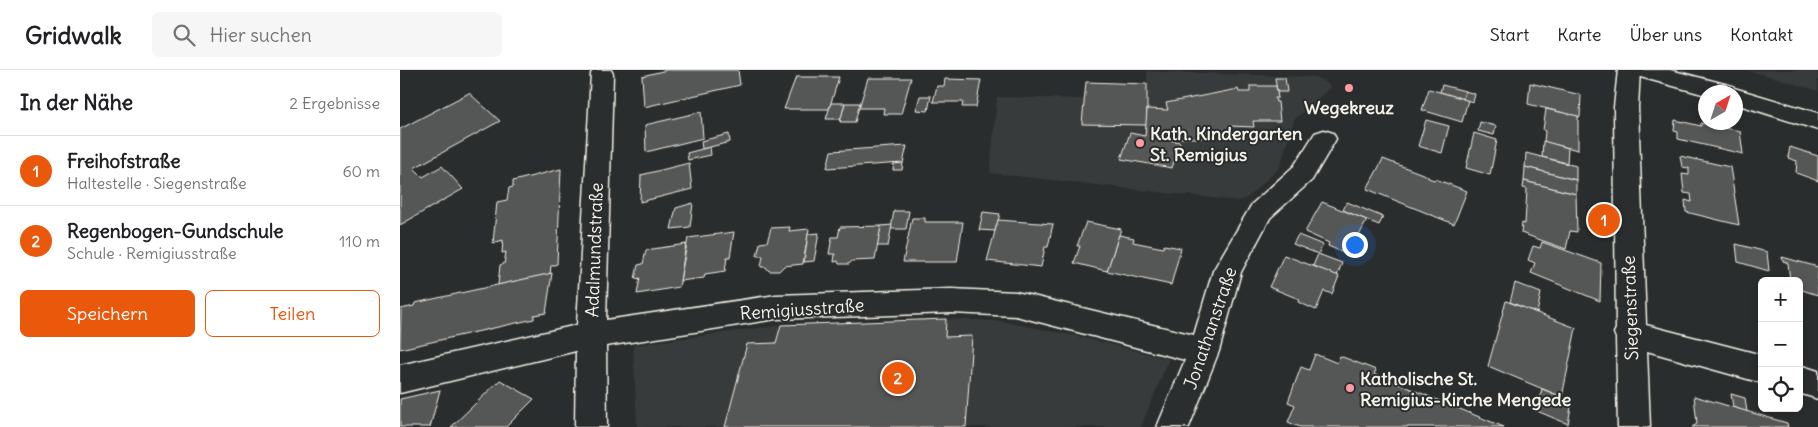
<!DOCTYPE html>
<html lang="de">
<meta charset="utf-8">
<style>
:root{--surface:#fff;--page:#f6f6f6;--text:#202124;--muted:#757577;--line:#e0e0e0;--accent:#ea580c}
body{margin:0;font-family:Delius,sans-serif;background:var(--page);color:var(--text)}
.controls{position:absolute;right:15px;bottom:15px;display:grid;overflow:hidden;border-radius:8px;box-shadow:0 2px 8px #0003}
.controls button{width:45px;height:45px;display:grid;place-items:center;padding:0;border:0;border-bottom:1px solid var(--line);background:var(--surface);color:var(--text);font:25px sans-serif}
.compass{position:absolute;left:1298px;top:15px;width:45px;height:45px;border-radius:50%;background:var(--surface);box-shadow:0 2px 8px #0003;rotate:39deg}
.you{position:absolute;left:954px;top:174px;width:18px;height:18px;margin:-12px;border:4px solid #fff;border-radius:50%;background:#1a73e8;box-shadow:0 0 0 8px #1a73e833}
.badge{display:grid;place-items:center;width:32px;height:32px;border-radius:50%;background:var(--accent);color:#fff;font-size:16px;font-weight:700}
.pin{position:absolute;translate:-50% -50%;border:2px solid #fff;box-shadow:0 1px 5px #0006}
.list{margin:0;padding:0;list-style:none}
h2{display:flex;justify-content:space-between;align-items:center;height:65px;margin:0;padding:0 20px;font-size:21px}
h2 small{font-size:16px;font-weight:400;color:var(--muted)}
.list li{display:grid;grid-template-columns:32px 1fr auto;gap:15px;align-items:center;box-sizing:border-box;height:70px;padding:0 20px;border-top:1px solid var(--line)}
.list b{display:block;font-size:19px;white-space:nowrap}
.list p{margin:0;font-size:16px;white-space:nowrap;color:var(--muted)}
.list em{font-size:16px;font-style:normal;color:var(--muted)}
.actions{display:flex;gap:10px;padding:15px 20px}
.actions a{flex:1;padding:11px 0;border:1px solid var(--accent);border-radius:8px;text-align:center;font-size:18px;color:var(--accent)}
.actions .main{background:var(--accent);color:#fff}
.icon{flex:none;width:28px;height:28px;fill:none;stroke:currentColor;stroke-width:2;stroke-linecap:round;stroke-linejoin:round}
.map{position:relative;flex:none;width:1418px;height:357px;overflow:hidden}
header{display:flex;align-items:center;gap:30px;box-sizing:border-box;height:70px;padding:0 25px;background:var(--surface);border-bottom:1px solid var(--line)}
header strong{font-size:24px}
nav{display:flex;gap:28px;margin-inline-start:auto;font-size:18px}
.search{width:350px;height:45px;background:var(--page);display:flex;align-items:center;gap:12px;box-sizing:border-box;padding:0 18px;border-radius:8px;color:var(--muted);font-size:19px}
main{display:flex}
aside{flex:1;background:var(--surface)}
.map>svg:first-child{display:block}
.built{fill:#373a3a}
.building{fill:#555756;stroke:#f4f1e8}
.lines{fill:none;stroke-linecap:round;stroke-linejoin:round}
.street-casing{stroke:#f4f1e8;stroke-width:3}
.secondary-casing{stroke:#f4f1e8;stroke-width:3}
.street{fill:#2a2d2e;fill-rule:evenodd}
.secondary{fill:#2a2d2e;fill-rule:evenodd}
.poi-dot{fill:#ff9aa2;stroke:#2a2d2e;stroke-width:2}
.labels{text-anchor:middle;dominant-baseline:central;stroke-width:4;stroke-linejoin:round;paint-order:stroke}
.poi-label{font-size:18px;font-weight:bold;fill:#f4f1e8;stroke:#2a2d2e;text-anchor:start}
.street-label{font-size:18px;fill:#f4f1e8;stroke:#2a2d2e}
</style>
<header>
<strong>Gridwalk</strong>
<div class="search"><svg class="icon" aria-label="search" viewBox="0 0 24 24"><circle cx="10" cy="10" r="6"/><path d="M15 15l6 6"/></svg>Hier suchen</div>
<nav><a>Start</a><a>Karte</a><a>Über uns</a><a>Kontakt</a></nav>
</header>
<main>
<aside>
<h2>In der Nähe<small>2 Ergebnisse</small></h2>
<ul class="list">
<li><span class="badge">1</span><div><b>Freihofstraße</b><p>Haltestelle · Siegenstraße</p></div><em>60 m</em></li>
<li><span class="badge">2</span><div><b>Regenbogen-Gundschule</b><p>Schule · Remigiusstraße</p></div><em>110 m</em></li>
</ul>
<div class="actions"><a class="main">Speichern</a><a>Teilen</a></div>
</aside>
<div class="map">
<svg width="1418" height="357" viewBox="0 0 1418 357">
<rect width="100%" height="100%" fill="#2a2d2e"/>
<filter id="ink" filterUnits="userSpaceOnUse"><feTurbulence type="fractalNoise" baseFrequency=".02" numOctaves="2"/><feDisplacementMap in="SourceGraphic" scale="10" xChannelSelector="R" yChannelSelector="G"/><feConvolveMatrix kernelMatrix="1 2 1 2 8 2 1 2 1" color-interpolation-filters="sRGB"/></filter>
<g filter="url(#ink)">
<!-- built -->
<g class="built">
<polygon points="1346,0 1418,0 1418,21 1376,8"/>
<polygon points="747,1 915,7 932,16 894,50 880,97 847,128 838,131 590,103 597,27 684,29 686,12 747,14"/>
<polygon points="546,249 601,251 677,266 769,289 741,357 237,357 233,275 381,255"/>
</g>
<!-- building -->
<g class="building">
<polygon points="267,0 338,0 340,15 244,37 242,6"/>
<polygon points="396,7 439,7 429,39 384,39"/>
<polygon points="468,8 511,8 501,44 483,44 484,38 459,38"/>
<polygon points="875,8 885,8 887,22 877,22"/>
<polygon points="545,9 581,10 576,37 562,37 563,32 533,32 537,16 544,16"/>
<polygon points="686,12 747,14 747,55 682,54"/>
<polygon points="1130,13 1181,25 1180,47 1128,34"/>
<polygon points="1042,15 1065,21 1063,29 1040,22"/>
<polygon points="850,16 876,16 878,28 875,28 876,32 878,32 880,51 853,51 854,57 829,56 830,62 803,62 802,68 775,68 774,66 769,66 769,70 780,72 772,98 721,89 730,63 745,66 747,39 768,40 766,33 838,19 839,22 850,22"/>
<polygon points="1029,19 1068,30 1062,52 1022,40"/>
<polygon points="1065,21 1075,24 1073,32 1063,29"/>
<polygon points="69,23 100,51 14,98 23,107 42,96 63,119 0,155 0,59"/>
<polygon points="520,26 531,26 528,41 516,40"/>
<polygon points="431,33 445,33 441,49 426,49"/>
<polygon points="445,33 460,33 455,52 440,52"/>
<polygon points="1146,39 1178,46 1178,80 1144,72 1145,61 1143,60"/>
<polygon points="301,42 303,68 246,82 245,55"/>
<polygon points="1026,50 1049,56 1042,83 1018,76"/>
<polygon points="1275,50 1301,56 1301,53 1340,61 1343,84 1278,69 1278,62 1274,61"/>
<polygon points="1080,52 1096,56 1094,65 1078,61"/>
<polygon points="1074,63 1097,70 1090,105 1066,98"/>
<polygon points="329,64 330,72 302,79 301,71"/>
<polygon points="1143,71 1168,78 1167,93 1142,87"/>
<polygon points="507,76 503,93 427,98 431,81"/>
<polygon points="310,77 311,85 288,90 287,83"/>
<polygon points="1390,77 1418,86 1418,111 1396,103 1397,91 1388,88"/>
<polygon points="1126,83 1176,96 1176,110 1125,97"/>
<polygon points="1280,86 1330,97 1339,155 1286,142 1285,130 1292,132 1291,124 1284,123 1282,104 1289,105 1289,98 1282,97"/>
<polygon points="983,89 1028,106 1028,108 1034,110 1035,109 1067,121 1054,154 967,119"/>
<polygon points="289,93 292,119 240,132 241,105"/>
<polygon points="503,93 502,100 493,100 494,94"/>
<polygon points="1125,97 1176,110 1176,124 1124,111"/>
<polygon points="161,99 157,194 151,196 150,204 98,215 100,195 104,194 106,182 102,183 103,170 93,173 97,132 107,130 109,118 113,117 113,111"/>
<polygon points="1124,111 1176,124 1177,162 1170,161 1166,179 1121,163 1122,153 1125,154 1127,119 1123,118"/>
<polygon points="922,132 967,150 949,185 928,176 929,173 905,162"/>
<polygon points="947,132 983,147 979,155 943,140"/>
<polygon points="293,133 290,157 271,159 276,138"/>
<polygon points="494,141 509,141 506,159 491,159"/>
<polygon points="583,142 600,144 595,161 579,160"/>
<polygon points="512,148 525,148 525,152 563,152 557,192 503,192"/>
<polygon points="598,150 653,154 648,177 645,177 641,197 587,191"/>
<polygon points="686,152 721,159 707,201 674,193 680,176 677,176"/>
<polygon points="492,155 488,176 477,176 481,156"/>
<polygon points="481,156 475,190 452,191 449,194 439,194 438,191 434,192 435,184 429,184 432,167 438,167 440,157"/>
<polygon points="390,157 389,161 409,159 403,194 384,196 379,201 369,201 366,197 361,197 363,186 357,186 360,173 367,172 371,158"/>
<polygon points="334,162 330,187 327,187 325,201 305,204 304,208 280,211 288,168"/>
<polygon points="419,163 414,191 404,192 408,164"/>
<polygon points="719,165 734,168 733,172 763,178 764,175 781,178 771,215 707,201"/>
<polygon points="898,165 923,175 918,184 893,174"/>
<polygon points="1142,172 1201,193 1200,231 1131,203 1135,193 1128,190 1133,176 1140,178"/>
<polygon points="286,174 279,217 237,224 240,208 235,209 238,195 243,194 246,180"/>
<polygon points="1336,174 1367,182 1369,201 1338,192"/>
<polygon points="918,184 942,193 937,206 913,196"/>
<polygon points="884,185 939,206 932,224 924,221 916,240 898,232 899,229 869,217"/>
<polygon points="1382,187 1418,197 1418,225 1399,219 1399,211 1390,211 1388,193 1383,191"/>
<polygon points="152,203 146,243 134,245 134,249 0,279 1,239 14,236 15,233"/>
<polygon points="1115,213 1141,223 1137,243 1110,232"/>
<polygon points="1106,231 1176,258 1162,327 1088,296"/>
<polygon points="546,249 545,267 572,266 566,357 325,357 347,274 376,273 381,255"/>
<polygon points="915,284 937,293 940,286 976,300 974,304 1104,357 900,357 888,352 895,335 888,332 901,297 909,300"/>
<polygon points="100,310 134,329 106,357 51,357"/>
<polygon points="1142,319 1172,331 1168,354 1137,341"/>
<polygon points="40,320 30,357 0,357 0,329"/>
<polygon points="1331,324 1345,328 1347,342 1333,337"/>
<polygon points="1294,326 1387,353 1388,357 1292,357 1297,354"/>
</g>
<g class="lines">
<!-- street casing -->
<g class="street-casing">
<g id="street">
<polygon points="193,0 211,0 213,4 206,250 376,225 551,219 616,222 794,265 813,201 852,134 894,96 915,63 924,60 933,63 936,69 912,110 870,148 841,202 819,281 789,357 757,357 785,290 616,246 551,243 376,249 206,276 207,357 175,357 176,281 0,323 0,295 177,255 191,4"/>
<polygon points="1218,0 1240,0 1238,37 1246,255 1362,285 1362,313 1247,281 1250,357 1218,357 1216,268 1214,263 1216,259 1214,37"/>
<polygon points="1399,295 1418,301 1418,329 1399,323"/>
</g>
</g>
<!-- secondary casing -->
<g class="secondary-casing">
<polygon id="secondary" points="1230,0 1270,0 1333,16 1334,18 1418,43 1418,60 1336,34 1336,22 1306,22 1306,25 1233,5"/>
</g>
<!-- street -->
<use href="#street" class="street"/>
<!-- secondary -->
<use href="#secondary" class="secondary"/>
</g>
</g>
<!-- markers -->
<g class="poi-dot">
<circle cx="949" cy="18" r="5"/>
<circle cx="740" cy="73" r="5"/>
<circle cx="950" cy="318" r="5"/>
</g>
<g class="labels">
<!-- poi labels -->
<g class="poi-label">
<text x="949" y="37" text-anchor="middle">Wegekreuz</text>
<text x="750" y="63">Kath. Kindergarten<tspan x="750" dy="21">St. Remigius</tspan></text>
<text x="960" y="308">Katholische St.<tspan x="960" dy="21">Remigius-Kirche Mengede</tspan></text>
</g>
<!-- street labels -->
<g class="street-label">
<text transform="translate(194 180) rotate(-88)">Adalmundstraße</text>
<text transform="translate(1230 238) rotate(-92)">Siegenstraße</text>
<text transform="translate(402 239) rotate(-4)">Remigiusstraße</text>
<text transform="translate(810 258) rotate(-71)">Jonathanstraße</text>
</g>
</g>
</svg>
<div class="controls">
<button>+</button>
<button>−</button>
<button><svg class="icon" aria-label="locate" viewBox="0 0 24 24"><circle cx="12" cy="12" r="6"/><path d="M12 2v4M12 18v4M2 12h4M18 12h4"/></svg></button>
</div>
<svg class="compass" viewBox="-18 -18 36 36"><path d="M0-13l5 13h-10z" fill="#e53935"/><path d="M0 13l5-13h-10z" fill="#757577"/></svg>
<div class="you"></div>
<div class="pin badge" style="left:1204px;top:150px">1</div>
<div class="pin badge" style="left:498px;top:308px">2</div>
</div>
</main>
